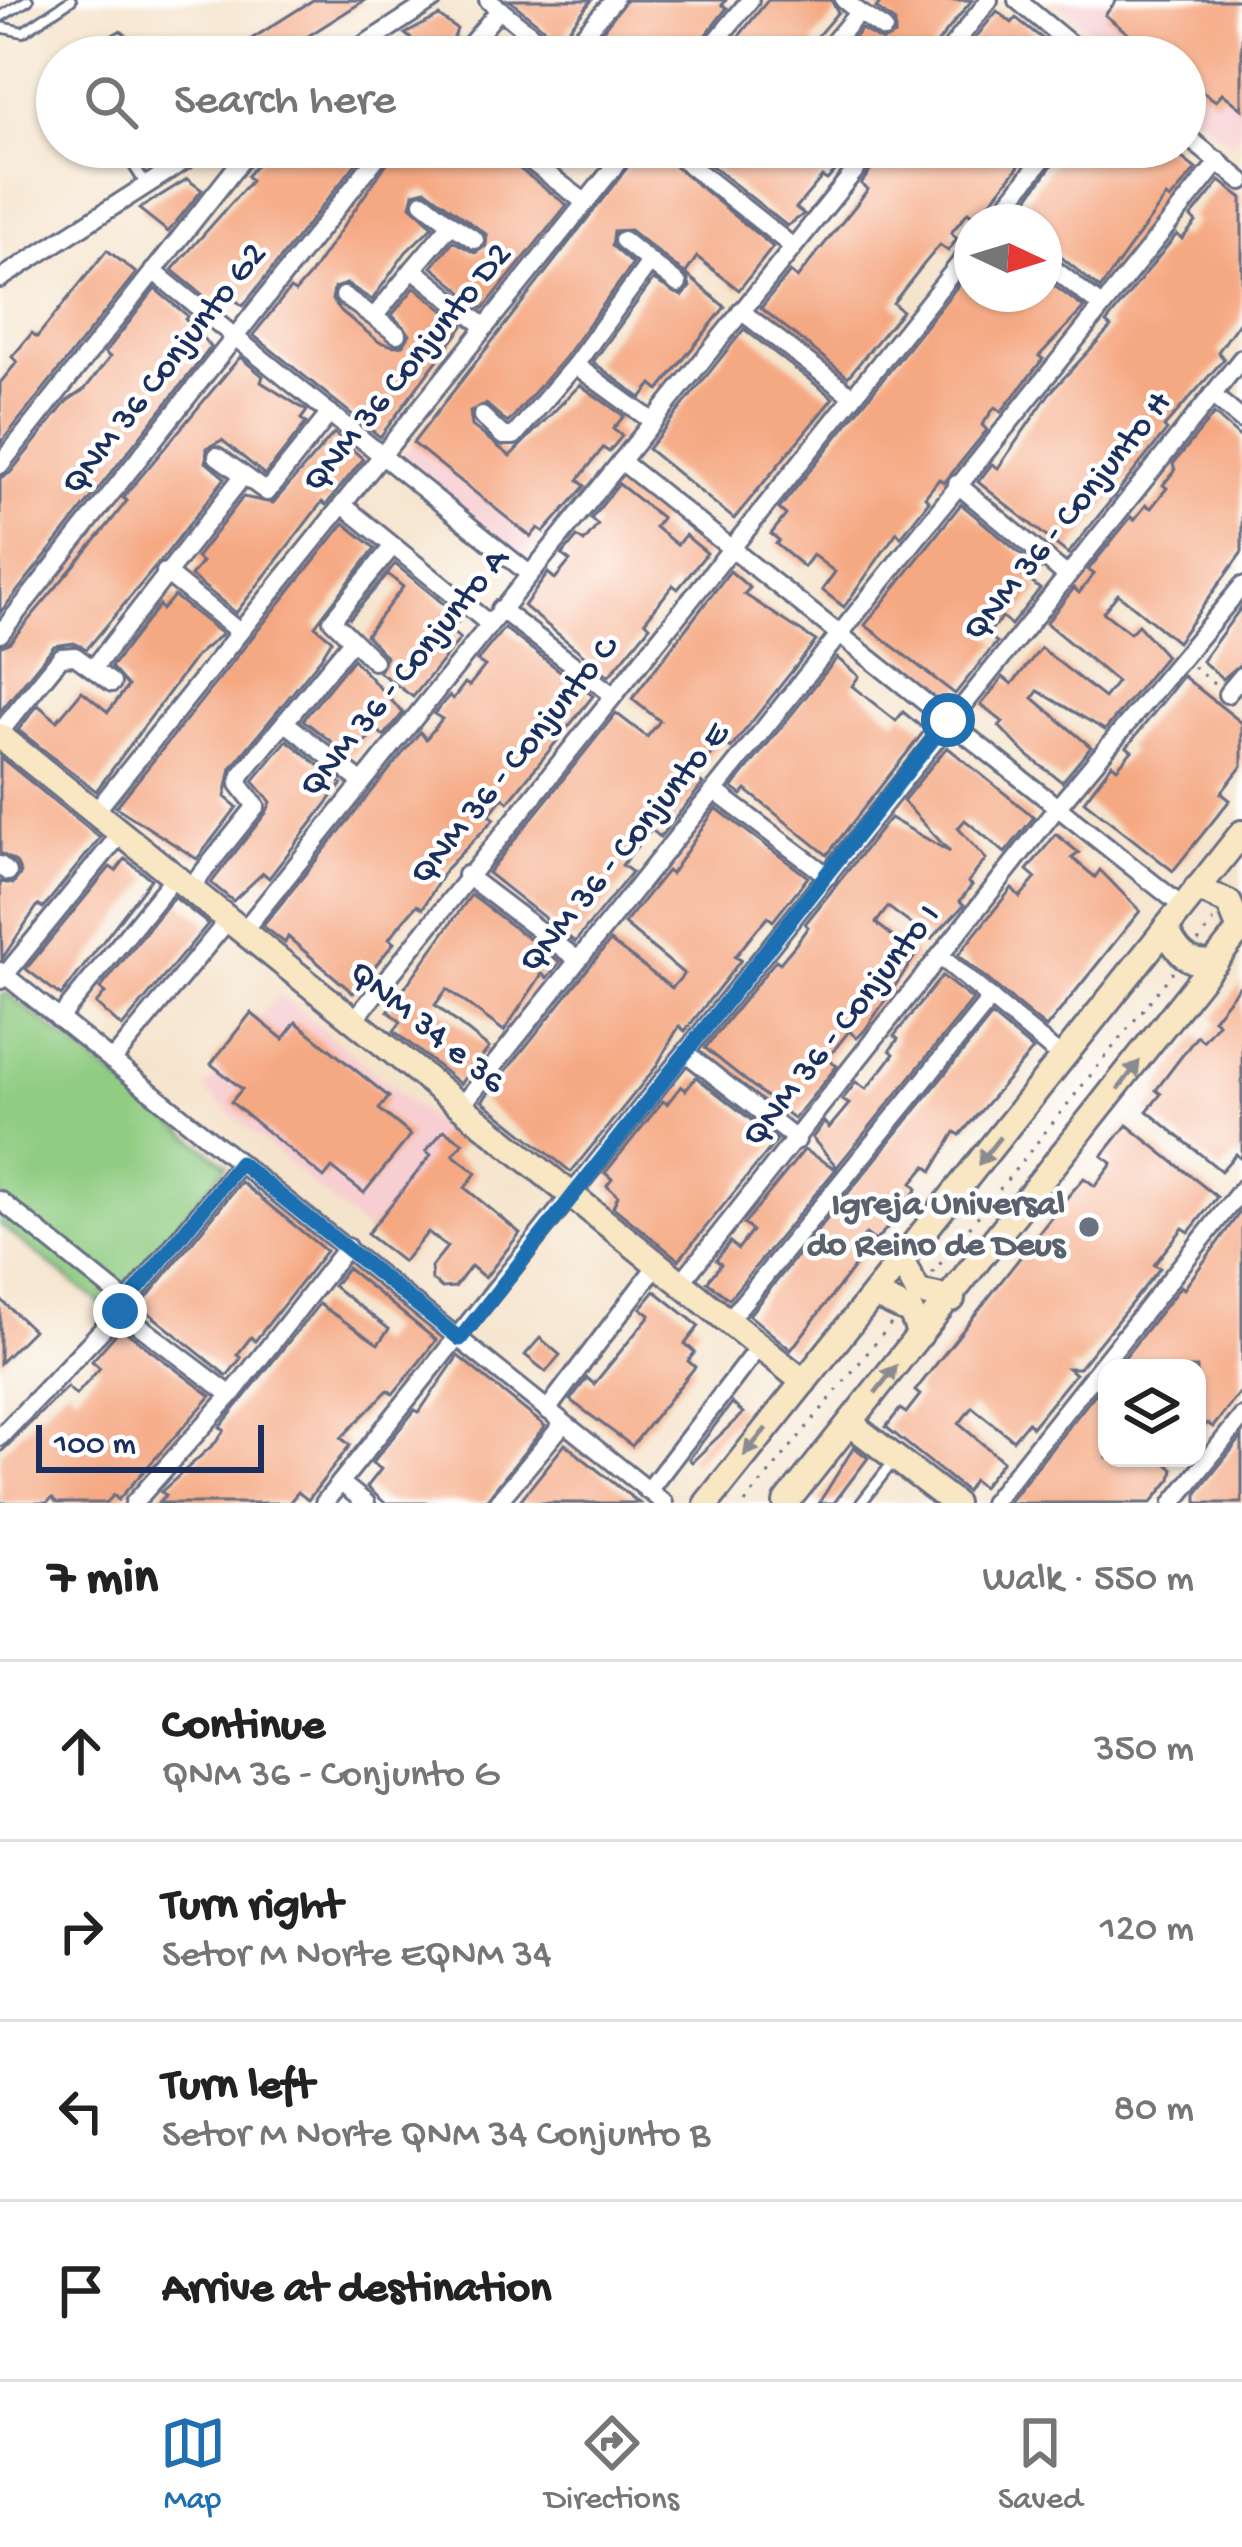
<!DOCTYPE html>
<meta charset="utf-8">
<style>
:root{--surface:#fff;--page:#f2f2f2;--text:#222;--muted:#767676;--line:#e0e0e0;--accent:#1f6fb2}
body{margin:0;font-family:"Gochi Hand",sans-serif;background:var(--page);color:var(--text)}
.controls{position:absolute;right:36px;bottom:36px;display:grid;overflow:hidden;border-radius:24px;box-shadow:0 3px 9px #0004}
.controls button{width:108px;height:108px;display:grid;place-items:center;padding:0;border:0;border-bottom:3px solid var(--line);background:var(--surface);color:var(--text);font:60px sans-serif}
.compass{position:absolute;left:954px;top:204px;width:108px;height:108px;border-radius:50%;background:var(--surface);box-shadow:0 3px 9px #0004;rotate:94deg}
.scale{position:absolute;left:36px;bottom:30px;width:228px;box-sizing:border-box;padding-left:12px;border:6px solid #1b2f5e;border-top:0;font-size:33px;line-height:42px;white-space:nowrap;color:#1b2f5e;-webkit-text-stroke:9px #fff;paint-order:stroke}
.stop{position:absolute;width:36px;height:36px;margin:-27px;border:9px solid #1f6fb2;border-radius:50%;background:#fff}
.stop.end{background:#1f6fb2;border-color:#fff;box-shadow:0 3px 12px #0008}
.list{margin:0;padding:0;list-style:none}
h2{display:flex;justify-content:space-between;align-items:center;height:156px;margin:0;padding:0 48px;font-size:51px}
h2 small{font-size:39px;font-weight:400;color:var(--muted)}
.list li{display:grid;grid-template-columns:78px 1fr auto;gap:36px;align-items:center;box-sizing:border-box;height:180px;padding:0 48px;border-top:3px solid var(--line)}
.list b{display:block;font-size:45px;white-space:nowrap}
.list p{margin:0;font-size:39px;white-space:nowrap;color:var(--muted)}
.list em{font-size:39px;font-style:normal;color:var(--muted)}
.icon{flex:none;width:66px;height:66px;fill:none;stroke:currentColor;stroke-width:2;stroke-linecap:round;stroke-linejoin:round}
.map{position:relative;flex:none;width:1242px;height:1503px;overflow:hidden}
.search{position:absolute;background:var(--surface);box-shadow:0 3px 9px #0004;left:36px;right:36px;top:36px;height:132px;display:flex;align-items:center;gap:30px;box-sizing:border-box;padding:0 42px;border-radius:66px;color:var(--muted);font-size:45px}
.sheet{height:876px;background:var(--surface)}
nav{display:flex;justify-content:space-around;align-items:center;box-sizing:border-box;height:168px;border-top:3px solid var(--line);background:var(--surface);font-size:33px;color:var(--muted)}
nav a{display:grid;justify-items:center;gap:6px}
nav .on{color:var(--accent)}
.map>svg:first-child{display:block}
.built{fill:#f7cfd2}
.green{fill:#90cc82;stroke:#567e70;stroke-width:3}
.building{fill:#f5a983}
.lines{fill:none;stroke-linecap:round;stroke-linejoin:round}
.lane-casing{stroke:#676e84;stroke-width:14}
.street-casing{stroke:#676e84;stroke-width:22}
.secondary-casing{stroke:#676e84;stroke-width:30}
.path{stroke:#676e84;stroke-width:3;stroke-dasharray:3 9;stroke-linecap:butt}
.lane{stroke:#fff;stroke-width:8}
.street{stroke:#fff;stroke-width:16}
.secondary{stroke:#f9e7c3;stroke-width:24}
.oneway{fill:#8a8b90}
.route{stroke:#1f6fb2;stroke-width:15}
.worship-dot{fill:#6b7280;stroke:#fff;stroke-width:4.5}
.labels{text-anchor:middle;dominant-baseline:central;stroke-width:9;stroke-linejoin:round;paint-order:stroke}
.street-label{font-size:36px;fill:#1b2f5e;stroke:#fff}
.worship-label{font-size:36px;font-weight:bold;fill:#5b616d;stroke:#fff;text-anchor:end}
</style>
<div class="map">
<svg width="1242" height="1503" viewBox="0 0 1242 1503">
<rect width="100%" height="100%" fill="#fff"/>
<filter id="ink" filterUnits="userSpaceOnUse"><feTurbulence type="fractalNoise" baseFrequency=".00833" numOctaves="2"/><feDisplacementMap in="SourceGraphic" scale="24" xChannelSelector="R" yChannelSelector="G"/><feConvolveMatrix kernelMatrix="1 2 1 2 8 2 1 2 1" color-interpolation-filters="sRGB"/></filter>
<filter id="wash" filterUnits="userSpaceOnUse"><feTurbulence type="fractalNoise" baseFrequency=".004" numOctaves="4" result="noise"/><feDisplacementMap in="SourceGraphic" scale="48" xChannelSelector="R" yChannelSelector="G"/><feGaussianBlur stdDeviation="2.7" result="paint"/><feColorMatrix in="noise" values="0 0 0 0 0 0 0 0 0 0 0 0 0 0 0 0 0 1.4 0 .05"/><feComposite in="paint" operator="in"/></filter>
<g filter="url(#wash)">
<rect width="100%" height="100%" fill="#f5e4cc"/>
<!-- built -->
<g class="built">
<polygon points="1054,0 1242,0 1242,130 1231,143 1185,106 1185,57 1124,57"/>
<polygon points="443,406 564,506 523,557 402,457"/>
<polygon points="278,993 450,1135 367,1232 204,1090"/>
</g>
<!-- green -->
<polygon class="green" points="7,993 227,1165 107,1309 0,1225 0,996"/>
<g id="blocks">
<!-- building -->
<g class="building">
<polygon points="313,0 365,0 275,57 223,57"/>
<polygon points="509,0 592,0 559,41"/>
<polygon points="626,0 726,0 722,5 727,8 688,57 582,57"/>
<polygon points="768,0 831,0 838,12 815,39 808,57 722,57"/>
<polygon points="882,0 972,0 926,57 853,57 848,45 861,29 882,41 895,35 895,22 876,8"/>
<polygon points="1117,0 1242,0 1242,109 1222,93 1216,101 1185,80 1185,57 1157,57 1105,15"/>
<polygon points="997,11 1012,23 1016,18 1066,57 960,57"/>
<polygon points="439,16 457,29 447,57 409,57 419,45 405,34"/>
<polygon points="270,147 369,147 243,306 230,296 220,309 172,270 251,181 247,176"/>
<polygon points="398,147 499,147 504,157 567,205 483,309 432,267 453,241 475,253 486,246 487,235 426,190 414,193 411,206 433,226 406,252 372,300 347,284 334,288 332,300 342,312 379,342 394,346 403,345 410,334 392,315 415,287 463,326 380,437 253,335 290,289 295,292 309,276"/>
<polygon points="643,147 652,147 773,247 739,290 697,257 685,274 630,230 614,231 612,246 633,264 565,357 508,423 486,404 470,412 472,426 510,456 580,385 624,416 613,429 622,436 609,452 603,448 578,480 585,486 544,532 538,528 531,537 413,443"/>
<polygon points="688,147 857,147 827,180 822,177 796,208 804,214 787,226"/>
<polygon points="887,147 1018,147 1010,158 1019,166 977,219 968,212 951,233 957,239 948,251 940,245 924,264 893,303 902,311 848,377 761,308 790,272 797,278 856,205 868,189 861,184"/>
<polygon points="1065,147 1125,147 1135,155 1141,147 1168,147 1196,169 1170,200 1166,197 1100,289 1056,253 1059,250 1044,238 1044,222 1022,222 1034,207 1026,201"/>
<polygon points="187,179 202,190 168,232 139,209"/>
<polygon points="1220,181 1242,198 1242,318 1218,352 1224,359 1164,427 1167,430 1068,554 978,482 992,464 998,468 1049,394 1111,327 1106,323 1177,234 1182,239 1196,222 1191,217"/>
<polygon points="107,250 136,273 0,444 0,383 17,362 12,357 32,333 37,337"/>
<polygon points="972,268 972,294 1044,294 1044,278 1084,308 1039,356 1043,359 1001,412 995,407 982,425 987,430 944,483 939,479 925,497 929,501 901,537 897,532 844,607 822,590 835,572 813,555 804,567 776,544 779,540 771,534 786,515 779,509"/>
<polygon points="686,274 725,307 659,390 652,384 641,398 593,362 653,280 682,296 690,287"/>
<polygon points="155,289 188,316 185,319 211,347 0,613 0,478 10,473 67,401 85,389 110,357 105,353"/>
<polygon points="744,329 833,398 734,519 648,449"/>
<polygon points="240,357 263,376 261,382 307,411 301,419 306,423 265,475 222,440 207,448 206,462 225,478 167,553 87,649 74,643 54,646 0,712 0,647 10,642 104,530 127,501 123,498"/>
<polygon points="1214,414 1242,439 1242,552 1177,642 1118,594 1103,612 1130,633 1138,625 1166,656 1105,730 1038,691 1033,698 1091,747 1062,782 1027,755 999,726 1003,722 981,705 1003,677 1012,684 1041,648 1104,698 1117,682 1046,623 1074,588 1079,593 1094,574 1088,570 1131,517 1134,520 1146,505 1151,508 1167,488 1163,485 1175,470 1173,464"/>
<polygon points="334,433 363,459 326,505 322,502 236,613 191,576 202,562 196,558 243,497 273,503"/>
<polygon points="619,484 662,518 655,527 677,545 685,535 707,553 678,589 673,585 645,621 650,626 609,676 524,606 548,573 555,579 570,561 562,555 577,537 584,542 598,525 591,519"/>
<polygon points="961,504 1040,570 1030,581 1040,589 1011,625 1002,617 987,635 997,642 955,694 865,625"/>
<polygon points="344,523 375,548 315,626 332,640 321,658 231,768 225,797 237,807 197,859 116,807"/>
<polygon points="395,564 461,618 451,631 460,639 413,697 379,672 386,656 366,635 403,587 388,574 349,619"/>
<polygon points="730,571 750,588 744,594 816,641 731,748 723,740 707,759 693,776 703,784 660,837 651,829 638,845 622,865 632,872 575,942 488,873 616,713 647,737 660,721 632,699"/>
<polygon points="174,596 222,634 197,655 96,791 18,730 38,705 57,721 82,691 108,712 128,686 111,667 159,605 162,610"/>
<polygon points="1242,606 1242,663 1223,679 1202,661"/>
<polygon points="504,628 593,696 508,802 503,797 489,815 494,819 446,869 423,908 417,905 403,921 389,939 394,943 353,993 288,937 285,943 263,926 420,732 426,739 442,719 434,714 449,696 453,699 465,683 469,686 485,666 477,661"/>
<polygon points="837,658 859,676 852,686 896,721 903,712 925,730 827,855 746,790 742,795 732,788"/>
<polygon points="353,659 403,713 384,736 377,730 350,756 303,720"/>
<polygon points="1183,676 1242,723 1242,766 1221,793 1230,800 1173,871 1084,801 1112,764 1117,768 1132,751 1127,747"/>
<polygon points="287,740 342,784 269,878 263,873 233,901 211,883 266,813 271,802 253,781"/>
<polygon points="947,747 1034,817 1005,853 965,820 958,828 986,859 968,882 972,885 960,901 964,905 931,939 888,907 876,923 916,955 865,1030 857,1038 849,1031 827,1059 837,1066 794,1119 705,1048 776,960 780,963 795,945 808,927 805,924 890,818 950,852 903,801"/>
<polygon points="0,757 100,838 43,908 38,905 2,959 0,882 13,884 21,873 16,862 0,853"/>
<polygon points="716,808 808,877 773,921 768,917 757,929 735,957 741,960 685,1031 679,1026 656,1067 571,1172 482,1101 610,941 672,988 684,974 624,924 667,871 671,874"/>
<polygon points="1056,834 1079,853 1072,858 1095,877 1100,870 1140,911 1046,1028 958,955 1012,888 1020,897 1036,878 1027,870"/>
<polygon points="125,859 151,879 61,996 26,969 110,867 116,871"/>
<polygon points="471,895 560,962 547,978 542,974 504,1031 447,989 435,1005 489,1048 460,1084 394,1031 401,1022 388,1011"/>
<polygon points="174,897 208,924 122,1027 96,1004 105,993 100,989"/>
<polygon points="942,976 973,1000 837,1167 812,1138 824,1122 829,1128 849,1104 842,1100 856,1082 866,1089 884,1067 894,1054 890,1050 898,1039 894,1036"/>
<polygon points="1242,983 1242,1160 1236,1154 1221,1171 1147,1111 1161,1094 1156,1090 1197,1036 1203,1041 1218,1023 1213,1019"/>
<polygon points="251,1013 283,1039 296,1022 389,1097 379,1109 411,1135 364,1193 332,1168 324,1178 231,1102 242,1089 211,1064"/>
<polygon points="992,1016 1033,1050 960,1135 955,1132 932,1171 926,1166 912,1183 917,1189 890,1225 875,1241 866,1234 852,1252 860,1259 791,1350 749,1315"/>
<polygon points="696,1077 777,1140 679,1260 613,1207 618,1196 607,1186 612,1179 605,1173 663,1101 667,1104 681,1086 686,1090"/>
<polygon points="1127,1125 1217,1197 1189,1232 1183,1228 1163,1253 1154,1265 1160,1268 1079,1368 1068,1368 1075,1374 1032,1427 1028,1422 1013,1440 972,1407 959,1424 1003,1461 982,1487 973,1480 966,1491 886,1427 900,1409 906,1413 920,1395 915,1391 1069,1195 1084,1178 1095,1186 1109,1168 1112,1163 1102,1156"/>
<polygon points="444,1130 463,1143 453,1155 476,1173 465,1188 520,1233 485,1278 471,1266 455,1287 442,1288 432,1280 431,1267 447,1247 428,1232 403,1262 367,1234 431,1155 426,1151"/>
<polygon points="804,1150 836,1169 729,1299 707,1282 721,1264 716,1260 730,1242 738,1249 752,1231 744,1224"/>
<polygon points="241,1182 326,1251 255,1341 251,1337 237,1355 241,1358 227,1376 140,1306"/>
<polygon points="1242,1209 1242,1390 1213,1427 1207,1423 1197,1435 1197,1368 1116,1368 1181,1286 1184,1289"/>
<polygon points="347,1268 436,1340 420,1361 393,1394 388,1390 341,1438 350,1445 308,1500 298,1492 289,1503 158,1503 166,1495 161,1492 216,1442 224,1430 220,1427 319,1304 378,1344 389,1329 333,1286"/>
<polygon points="655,1291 699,1326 685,1344 695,1352 688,1361 695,1367 632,1446 570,1400 587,1378 594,1384 650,1315 641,1308"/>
<polygon points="0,1299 33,1330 0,1363"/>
<polygon points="121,1328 211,1396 118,1500 114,1495 106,1503 57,1503 52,1498 47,1503 0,1503 0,1453 67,1387 76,1395 100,1368 92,1361"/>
<polygon points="540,1338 560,1355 546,1372 525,1355"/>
<polygon points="458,1356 545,1426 484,1503 385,1503 367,1487 381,1469 372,1463 415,1410 419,1412"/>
<polygon points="1095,1394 1107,1401 1107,1458 1172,1458 1167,1464 1173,1469 1171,1479 1151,1503 1008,1503"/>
<polygon points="732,1403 743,1413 692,1462 689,1459"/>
<polygon points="1242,1437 1242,1503 1197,1503 1197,1493"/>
<polygon points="565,1444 610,1480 639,1503 518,1503"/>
<polygon points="854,1447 868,1458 834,1503 819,1503"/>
</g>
</g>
</g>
<g filter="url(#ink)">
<use href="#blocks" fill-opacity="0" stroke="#676e84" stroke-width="3"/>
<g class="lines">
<!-- lane casing -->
<g class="lane-casing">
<g id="lane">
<polyline points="0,17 28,0"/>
<polyline points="0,27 23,32 71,0"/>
<polyline points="86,57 120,37 141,57"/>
<polyline points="122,147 146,185"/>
<polyline points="861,1503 893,1462"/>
</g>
</g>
<!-- street casing -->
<g class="street-casing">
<g id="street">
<polyline points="488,0 559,57"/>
<polyline points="1017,0 1086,57"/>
<polyline points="859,12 884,29"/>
<polyline points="345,57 433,0"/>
<polyline points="460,57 500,9"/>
<polyline points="564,57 614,0"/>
<polyline points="703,57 750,0"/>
<polyline points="821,57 859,12 844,0"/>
<polyline points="944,57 989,0"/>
<polyline points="1185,135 1242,181"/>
<polyline points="512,147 586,203"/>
<polyline points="667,147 793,247"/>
<polyline points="423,202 451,224"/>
<polyline points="993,222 1052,147"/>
<polyline points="623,240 650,262"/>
<polyline points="1044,261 1101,306"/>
<polyline points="413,269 451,224 475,240"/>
<polyline points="153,271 528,573"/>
<polyline points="0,279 206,147"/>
<polyline points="344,296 374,317 413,269 485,327"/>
<polyline points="741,311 853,397"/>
<polyline points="374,317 397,334"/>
<polyline points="575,365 650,262 678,284"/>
<polyline points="1212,395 1242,420"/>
<polyline points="482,416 503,436 514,436 575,365 652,421"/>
<polyline points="217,456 267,492 330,413"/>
<polyline points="621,461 1183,907"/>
<polyline points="0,465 252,147"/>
<polyline points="957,484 1066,575"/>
<polyline points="343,505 488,623"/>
<polyline points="165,572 237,630"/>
<polyline points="500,609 613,695"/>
<polyline points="0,634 385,147"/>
<polyline points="374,661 332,620 393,546"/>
<polyline points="93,669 112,683"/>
<polyline points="1227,694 1242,676"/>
<polyline points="286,723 361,782"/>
<polyline points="0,732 61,657 75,656 93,669 243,476"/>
<polyline points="716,792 828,876"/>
<polyline points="96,811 630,147"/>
<polyline points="0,865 8,872"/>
<polyline points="466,875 578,960"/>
<polyline points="191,887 256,806 239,784 241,775 350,643"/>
<polyline points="244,930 874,147"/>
<polyline points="941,957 1061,1057"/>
<polyline points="0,971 664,1503"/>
<polyline points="1,980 122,832"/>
<polyline points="59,1019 176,875"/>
<polyline points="355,1019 972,248"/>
<polyline points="686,1053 797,1140"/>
<polyline points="112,1061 229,919"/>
<polyline points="462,1105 1219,161"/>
<polyline points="0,1200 118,1295"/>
<polyline points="680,1284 1056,809 1242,586"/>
<polyline points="120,1311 231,1395"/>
<polyline points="728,1321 991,998"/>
<polyline points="1093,1376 1107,1388"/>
<polyline points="547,1410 657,1265"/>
<polyline points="0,1437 120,1311 240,1163"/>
<polyline points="341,1483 366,1503"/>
<polyline points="648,1491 759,1346"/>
<polyline points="134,1503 231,1395 347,1247"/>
<polyline points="324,1503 1242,358"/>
<polyline points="497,1503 563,1424"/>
<polyline points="992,1503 1242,1189"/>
<polyline points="1173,1503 1242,1417"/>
</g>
</g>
<!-- secondary casing -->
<g class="secondary-casing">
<g id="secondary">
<polyline points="0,736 804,1382"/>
<polyline points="1197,888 1229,903 1240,930"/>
<path d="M1166 928C1176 951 1187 966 1215 962"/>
<polyline points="902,1262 918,1292 952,1299"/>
<polyline points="874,1295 911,1312 920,1335"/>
<polyline points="851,1424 954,1503"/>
<polyline points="707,1503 1242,833"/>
<polyline points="786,1503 1242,927"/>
</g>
</g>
<!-- path -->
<g class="path">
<polyline points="1193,667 1214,684"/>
<polyline points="1198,942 1214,921"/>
<polyline points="932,1274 1173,972"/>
<polyline points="745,1503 891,1324"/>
</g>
<!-- lane -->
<use href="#lane" class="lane"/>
<!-- street -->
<use href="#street" class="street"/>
<!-- secondary -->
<use href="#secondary" class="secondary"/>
</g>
<!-- one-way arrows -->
<defs><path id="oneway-solid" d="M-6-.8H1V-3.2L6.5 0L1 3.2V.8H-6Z" transform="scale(3)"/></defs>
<g class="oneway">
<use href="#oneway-solid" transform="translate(1129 1075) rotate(-53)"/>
<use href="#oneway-solid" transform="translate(989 1151) rotate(128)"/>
<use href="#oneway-solid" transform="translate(886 1379) rotate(-52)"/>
<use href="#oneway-solid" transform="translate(755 1442) rotate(129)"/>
</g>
</g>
<g class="lines" filter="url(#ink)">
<!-- route -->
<polyline class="route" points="120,1311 240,1163 460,1339 948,720"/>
</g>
<!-- markers -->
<circle class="worship-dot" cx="1089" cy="1227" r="12"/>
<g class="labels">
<!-- street labels -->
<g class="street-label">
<text transform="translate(409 369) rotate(-51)">QNM 36 Conjunto D2</text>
<text transform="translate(166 370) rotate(-52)">QNM 36 Conjunto G2</text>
<text transform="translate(1069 518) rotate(-51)">QNM 36 - Conjunto H</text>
<text transform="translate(406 674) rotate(-51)">QNM 36 - Conjunto A</text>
<text transform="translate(516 762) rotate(-51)">QNM 36 - Conjunto C</text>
<text transform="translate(626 849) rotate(-51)">QNM 36 - Conjunto E</text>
<text transform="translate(843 1027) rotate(-52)">QNM 36 - Conjunto I</text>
<text transform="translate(426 1029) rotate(39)">QNM 34 e 36</text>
</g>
<!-- worship labels -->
<g class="worship-label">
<text x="1065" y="1206">Igreja Universal<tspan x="1065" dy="41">do Reino de Deus</tspan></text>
</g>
</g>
</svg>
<div class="controls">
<button><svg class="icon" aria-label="layers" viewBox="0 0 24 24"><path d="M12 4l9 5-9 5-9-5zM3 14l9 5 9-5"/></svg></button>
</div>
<svg class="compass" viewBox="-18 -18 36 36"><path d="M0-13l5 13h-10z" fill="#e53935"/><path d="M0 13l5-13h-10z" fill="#767676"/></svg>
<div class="scale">100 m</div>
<div class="stop" style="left:948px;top:720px"></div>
<div class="stop end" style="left:120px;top:1311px"></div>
<div class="search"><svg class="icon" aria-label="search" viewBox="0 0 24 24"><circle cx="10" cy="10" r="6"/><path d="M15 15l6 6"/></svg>Search here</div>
</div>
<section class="sheet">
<h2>7 min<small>Walk · 550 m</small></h2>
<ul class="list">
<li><svg class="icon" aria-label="ahead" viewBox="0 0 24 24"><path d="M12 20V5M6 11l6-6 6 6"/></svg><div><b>Continue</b><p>QNM 36 - Conjunto G</p></div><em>350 m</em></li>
<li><svg class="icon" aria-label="right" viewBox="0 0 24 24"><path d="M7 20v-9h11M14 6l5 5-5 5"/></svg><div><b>Turn right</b><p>Setor M Norte EQNM 34</p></div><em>120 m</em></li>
<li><svg class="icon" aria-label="left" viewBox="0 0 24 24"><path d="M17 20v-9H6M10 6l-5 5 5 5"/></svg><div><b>Turn left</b><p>Setor M Norte QNM 34 Conjunto B</p></div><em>80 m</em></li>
<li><svg class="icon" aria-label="arrive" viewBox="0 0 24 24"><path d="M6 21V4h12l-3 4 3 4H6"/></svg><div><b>Arrive at destination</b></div></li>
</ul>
</section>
<nav>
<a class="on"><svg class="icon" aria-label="map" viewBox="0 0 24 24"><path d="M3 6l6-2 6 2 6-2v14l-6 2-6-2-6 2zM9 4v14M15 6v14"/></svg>Map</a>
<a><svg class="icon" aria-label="directions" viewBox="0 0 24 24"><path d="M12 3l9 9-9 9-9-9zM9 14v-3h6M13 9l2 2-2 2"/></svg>Directions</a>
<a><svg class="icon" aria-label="saved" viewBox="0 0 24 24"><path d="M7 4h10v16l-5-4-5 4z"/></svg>Saved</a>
</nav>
